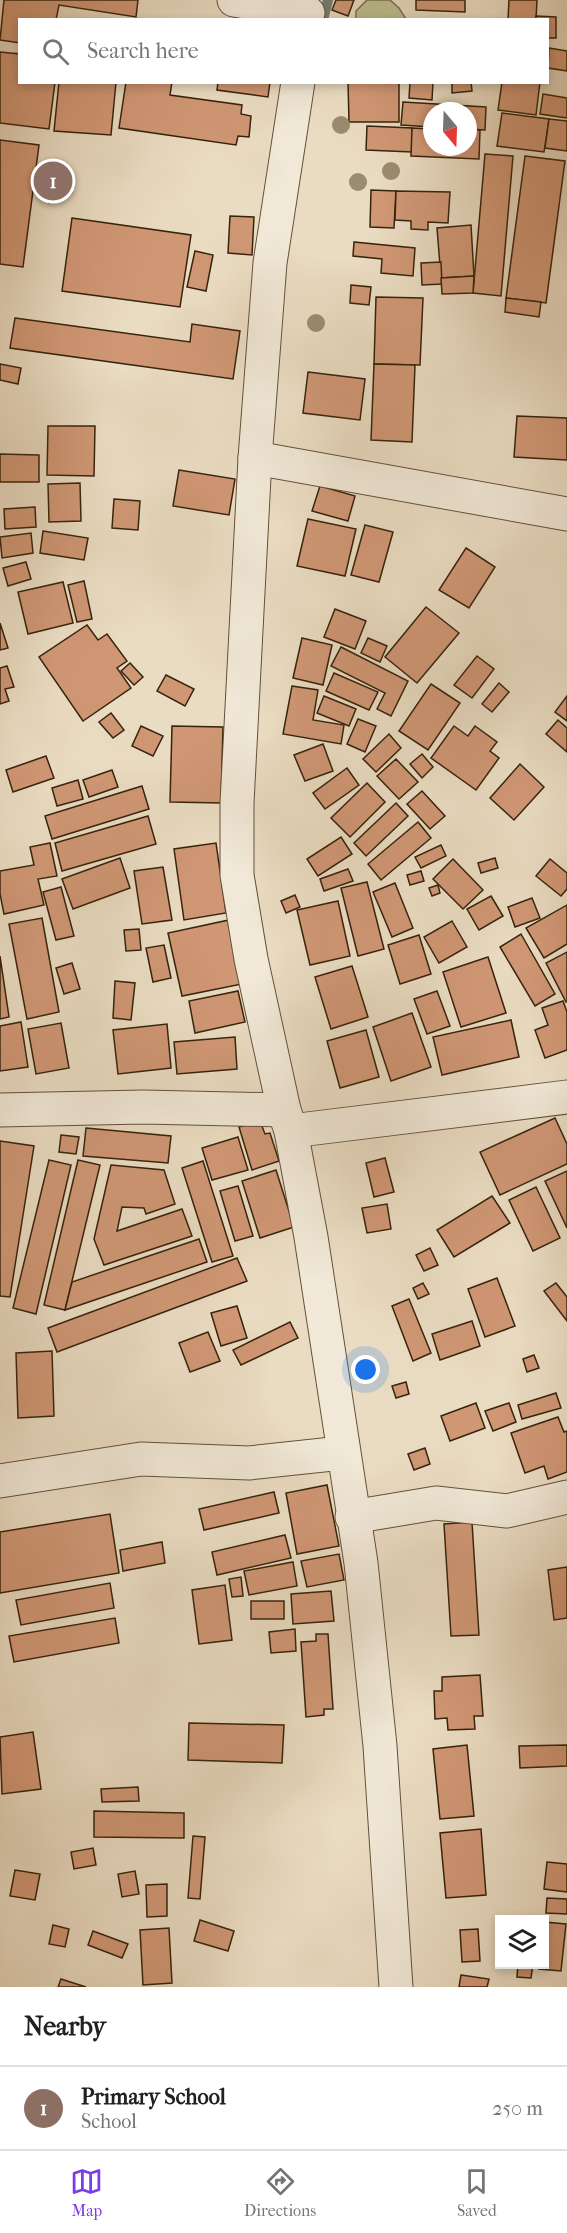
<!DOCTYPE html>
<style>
:root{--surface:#fff;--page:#f2f2f2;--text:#202124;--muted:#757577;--line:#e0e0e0;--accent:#7c3aed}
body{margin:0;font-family:"IM FELL French Canon",serif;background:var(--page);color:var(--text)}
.controls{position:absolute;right:18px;bottom:18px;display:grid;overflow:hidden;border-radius:0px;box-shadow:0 3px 9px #0003}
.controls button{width:54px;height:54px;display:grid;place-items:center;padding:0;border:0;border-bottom:2px solid var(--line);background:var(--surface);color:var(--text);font:30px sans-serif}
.compass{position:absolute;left:423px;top:102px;width:54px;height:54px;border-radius:50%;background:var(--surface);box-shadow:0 3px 9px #0003;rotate:161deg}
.you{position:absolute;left:366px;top:1370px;width:21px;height:21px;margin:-15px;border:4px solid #fff;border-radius:50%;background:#1a73e8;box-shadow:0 0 0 9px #1a73e833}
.badge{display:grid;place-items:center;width:39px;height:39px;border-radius:50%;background:var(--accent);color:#fff;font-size:20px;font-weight:700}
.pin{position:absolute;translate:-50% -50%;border:3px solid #fff;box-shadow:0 2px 6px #0006}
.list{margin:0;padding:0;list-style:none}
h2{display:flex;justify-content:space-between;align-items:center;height:78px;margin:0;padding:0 24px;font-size:26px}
h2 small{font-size:20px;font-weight:400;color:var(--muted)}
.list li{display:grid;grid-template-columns:39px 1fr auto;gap:18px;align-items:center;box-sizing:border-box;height:84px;padding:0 24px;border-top:2px solid var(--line)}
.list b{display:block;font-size:22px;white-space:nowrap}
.list p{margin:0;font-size:20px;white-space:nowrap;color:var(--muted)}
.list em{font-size:20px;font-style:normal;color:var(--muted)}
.icon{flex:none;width:33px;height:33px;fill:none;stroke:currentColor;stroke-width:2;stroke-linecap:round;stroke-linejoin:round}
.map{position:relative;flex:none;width:567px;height:1987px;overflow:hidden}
.search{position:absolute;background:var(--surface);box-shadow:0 3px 9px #0003;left:18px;right:18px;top:18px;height:66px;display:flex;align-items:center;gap:15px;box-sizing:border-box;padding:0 21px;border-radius:0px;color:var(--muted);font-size:22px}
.sheet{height:162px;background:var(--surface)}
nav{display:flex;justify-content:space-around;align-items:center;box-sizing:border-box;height:84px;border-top:2px solid var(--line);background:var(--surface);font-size:16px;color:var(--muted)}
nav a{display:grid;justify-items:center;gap:3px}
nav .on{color:var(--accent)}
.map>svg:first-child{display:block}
.green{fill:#bcbf90;stroke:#79714e;stroke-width:1.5}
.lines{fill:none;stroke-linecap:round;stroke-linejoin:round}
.stream{stroke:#717e73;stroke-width:10}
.building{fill:#d09775;stroke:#36230c;stroke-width:1.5}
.street-casing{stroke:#63513a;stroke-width:35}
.street{stroke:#f1e8d7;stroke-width:33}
.tree{fill:#9a8c70}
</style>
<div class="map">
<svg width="567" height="1987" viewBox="0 0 567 1987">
<rect width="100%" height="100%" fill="#eadcc2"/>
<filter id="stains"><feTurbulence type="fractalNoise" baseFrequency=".00333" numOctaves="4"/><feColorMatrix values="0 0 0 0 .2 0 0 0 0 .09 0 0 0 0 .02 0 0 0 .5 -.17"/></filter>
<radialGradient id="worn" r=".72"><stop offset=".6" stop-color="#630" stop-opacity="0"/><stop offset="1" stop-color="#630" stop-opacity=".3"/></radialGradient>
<!-- green -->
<polygon class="green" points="367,0 390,0 399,8 406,19 356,19 356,11"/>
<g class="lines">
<!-- stream -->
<polyline class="stream" points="323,20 328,0"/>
</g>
<!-- building -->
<g class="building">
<polygon points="4,0 138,0 136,17 59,5 56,20 20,20 20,43 0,40"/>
<polygon points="336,0 354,0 348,16 332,10"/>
<polygon points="416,0 465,0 465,12 416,10"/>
<polygon points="509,0 537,0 536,20 508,20"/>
<polygon points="536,16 556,17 556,38 548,38 548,20 536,20"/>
<polygon points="549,48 567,51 567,71 548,68"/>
<polygon points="0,52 20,54 20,82 55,82 49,129 0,123"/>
<polygon points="59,82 116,82 111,135 54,131"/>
<polygon points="126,82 172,82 170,95 242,105 241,114 251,116 249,137 238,136 236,145 119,128"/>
<polygon points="218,82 270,82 268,97 217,90"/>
<polygon points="348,82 399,82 399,122 349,122"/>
<polygon points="410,82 433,82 432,100 409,98"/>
<polygon points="452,82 471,82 472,91 452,93"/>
<polygon points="502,82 540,82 536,115 498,110"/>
<polygon points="543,94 567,98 567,118 540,114"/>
<polygon points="403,102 486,107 485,130 468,129 468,111 432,111 432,127 401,125"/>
<polygon points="502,113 549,119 544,152 497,146"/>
<polygon points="549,119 567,121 567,151 545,148"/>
<polygon points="367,126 412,128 412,152 366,150"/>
<polygon points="412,128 432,129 432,147 468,147 468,130 480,130 479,159 411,156"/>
<polygon points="0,140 39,145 23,267 0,264"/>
<polygon points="485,154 513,156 501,296 473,293"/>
<polygon points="525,156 565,161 546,303 506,298"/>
<polygon points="61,170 72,192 49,203 39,180"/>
<polygon points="371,190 396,191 394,228 370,227"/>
<polygon points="396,191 450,192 448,223 428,222 428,230 411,229 411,221 395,220"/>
<polygon points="230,216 254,217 252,255 228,253"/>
<polygon points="72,218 191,235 180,307 62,291"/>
<polygon points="471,225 474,276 441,278 437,228"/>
<polygon points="354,242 415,248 413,276 381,273 382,259 353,256"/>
<polygon points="195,251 213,255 206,291 187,287"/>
<polygon points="441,262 442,284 422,285 421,263"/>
<polygon points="474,276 473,293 442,294 441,278"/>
<polygon points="351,285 371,287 369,305 350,303"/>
<polygon points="376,297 423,298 420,365 374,364"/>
<polygon points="506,298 541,302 539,317 505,312"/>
<polygon points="15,318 190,342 192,324 240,331 233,379 10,348"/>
<polygon points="0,364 21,368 18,384 0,380"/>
<polygon points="374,364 415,365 412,442 371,440"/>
<polygon points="308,372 365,379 360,420 303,413"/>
<polygon points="517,416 567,418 567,460 514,457"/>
<polygon points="48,426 95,426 94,476 47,475"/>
<polygon points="0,454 39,455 39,482 0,482"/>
<polygon points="179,470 235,479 229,515 173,506"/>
<polygon points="80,483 81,521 49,522 48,484"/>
<polygon points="320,486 355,496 348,521 312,511"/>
<polygon points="114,499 140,501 138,530 112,528"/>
<polygon points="35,507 36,527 5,529 4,509"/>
<polygon points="308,519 356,529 345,576 297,566"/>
<polygon points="365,525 393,532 379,582 351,575"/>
<polygon points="43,531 88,538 84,560 40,553"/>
<polygon points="31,533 33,553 2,558 0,537"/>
<polygon points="466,548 495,567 469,608 439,590"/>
<polygon points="26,562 31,579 8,586 3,568"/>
<polygon points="84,581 92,619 77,622 68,585"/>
<polygon points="63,582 73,623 28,634 18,592"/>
<polygon points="426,607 459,633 417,683 385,657"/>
<polygon points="335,609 366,621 355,649 324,637"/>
<polygon points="0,623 8,648 0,650"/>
<polygon points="87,625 98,640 107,634 127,661 117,668 131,688 83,721 39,657"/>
<polygon points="302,638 332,645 323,685 293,678"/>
<polygon points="368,638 387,646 380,662 361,653"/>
<polygon points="341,647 408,681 391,716 377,709 385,693 331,666"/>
<polygon points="477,656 494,669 472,698 454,685"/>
<polygon points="130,663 143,677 134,685 121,671"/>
<polygon points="7,666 14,687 5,689 9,701 0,704 0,668"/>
<polygon points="334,673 378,692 369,710 326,691"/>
<polygon points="166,675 194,689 185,706 157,691"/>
<polygon points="499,683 509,692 492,712 482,704"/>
<polygon points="431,684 460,703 428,750 399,731"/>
<polygon points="292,686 318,690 313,720 344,725 341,744 283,734"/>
<polygon points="324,696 356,709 349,726 317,713"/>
<polygon points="567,696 567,721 555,712"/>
<polygon points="111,713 124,730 113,738 99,722"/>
<polygon points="358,719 376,726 365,752 347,744"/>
<polygon points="558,720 567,728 567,752 546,734"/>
<polygon points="141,726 163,736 153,756 132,746"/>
<polygon points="172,726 223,727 221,803 170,802"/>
<polygon points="454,726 468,736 475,726 497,742 490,751 499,758 476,790 431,758"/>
<polygon points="389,734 401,748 376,772 363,759"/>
<polygon points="323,744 333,771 305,781 294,755"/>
<polygon points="422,754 433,767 422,778 410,764"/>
<polygon points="46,756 54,778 13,792 6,770"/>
<polygon points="396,759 418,782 399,799 377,776"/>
<polygon points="520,764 544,787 514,820 490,798"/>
<polygon points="347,768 359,785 325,809 313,793"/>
<polygon points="112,770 118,787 89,797 83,780"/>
<polygon points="78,780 83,799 57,806 52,788"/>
<polygon points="367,783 385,802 350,837 331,818"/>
<polygon points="142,786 149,809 52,839 45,816"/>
<polygon points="422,791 445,816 430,829 407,804"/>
<polygon points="396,803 408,816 366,856 354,843"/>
<polygon points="148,816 156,844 62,871 55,843"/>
<polygon points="418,822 431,838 381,880 368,864"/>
<polygon points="341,837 352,854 318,876 307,859"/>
<polygon points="50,843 57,876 38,879 44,905 4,914 0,894 0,871 34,865 30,847"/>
<polygon points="216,843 226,913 184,920 174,849"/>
<polygon points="441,845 446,856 421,868 415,857"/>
<polygon points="120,858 130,888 73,909 62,879"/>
<polygon points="495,858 498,868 481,873 478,863"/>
<polygon points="453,859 483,890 463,909 433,879"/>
<polygon points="550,859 567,873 567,889 561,896 536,876"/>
<polygon points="163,867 172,920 142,924 134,871"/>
<polygon points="348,869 353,881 324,891 320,879"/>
<polygon points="421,871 424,881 410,885 407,875"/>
<polygon points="367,882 384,949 358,956 341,888"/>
<polygon points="395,883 413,928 392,937 373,892"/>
<polygon points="438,885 440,893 432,896 429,888"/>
<polygon points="61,887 74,936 56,940 43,892"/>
<polygon points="295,895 300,907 286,913 281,901"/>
<polygon points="491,896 503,916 479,930 467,909"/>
<polygon points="532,898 540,918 515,927 508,907"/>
<polygon points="338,901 350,956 310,965 297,910"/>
<polygon points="567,905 567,944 544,958 526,928"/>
<polygon points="42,918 59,1012 27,1019 9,924"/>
<polygon points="229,920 242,984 182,996 168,933"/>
<polygon points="452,921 467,947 439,963 424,937"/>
<polygon points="139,929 141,950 126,951 124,930"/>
<polygon points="521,934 555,994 535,1006 500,947"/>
<polygon points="419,935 431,974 400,984 388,945"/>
<polygon points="164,945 171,978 153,982 146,948"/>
<polygon points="567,952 567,1001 566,1002 546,963"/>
<polygon points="0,956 9,1017 0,1019"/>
<polygon points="488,957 506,1013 461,1027 443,972"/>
<polygon points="72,963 80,989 64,994 56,968"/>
<polygon points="352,966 368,1017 331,1029 315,977"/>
<polygon points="115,981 135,983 131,1020 113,1018"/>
<polygon points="238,991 245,1022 195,1033 189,1001"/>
<polygon points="437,991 450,1026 427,1034 414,999"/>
<polygon points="563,1001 567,1012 567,1050 545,1058 535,1030 548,1025 542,1008"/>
<polygon points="412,1013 431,1067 391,1081 373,1027"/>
<polygon points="511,1020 519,1057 442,1075 433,1037"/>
<polygon points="21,1022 28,1067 0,1071 0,1026"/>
<polygon points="61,1023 69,1068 36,1074 28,1029"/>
<polygon points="167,1024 171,1068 118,1074 113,1030"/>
<polygon points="366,1030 379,1077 340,1088 327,1041"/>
<polygon points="235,1037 237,1069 177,1074 174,1042"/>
<polygon points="555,1118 567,1144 567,1164 500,1195 480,1152"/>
<polygon points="260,1121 265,1134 270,1133 279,1161 252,1170 239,1127"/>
<polygon points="86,1128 171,1136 168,1163 83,1156"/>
<polygon points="61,1135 79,1137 76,1154 59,1152"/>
<polygon points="238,1137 248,1170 212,1180 202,1148"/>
<polygon points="0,1141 34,1146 10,1297 0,1296"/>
<polygon points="385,1158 394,1192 374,1197 366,1163"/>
<polygon points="49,1160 71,1165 36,1314 13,1308"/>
<polygon points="78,1160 100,1165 65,1310 44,1305"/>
<polygon points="203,1161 233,1256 212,1262 182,1168"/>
<polygon points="111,1165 164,1170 175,1204 146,1214 144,1208 122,1207 117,1231 182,1209 192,1236 104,1265 94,1239"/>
<polygon points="276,1170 294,1227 260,1238 242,1181"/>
<polygon points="567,1171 567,1228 545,1181"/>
<polygon points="238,1186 253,1236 235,1241 220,1191"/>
<polygon points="536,1187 560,1238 533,1251 509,1200"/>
<polygon points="492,1196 510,1223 454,1257 437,1230"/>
<polygon points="387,1204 391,1229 367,1233 362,1208"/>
<polygon points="199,1239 207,1262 65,1310 72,1282"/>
<polygon points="430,1248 438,1265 424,1271 416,1255"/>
<polygon points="237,1258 247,1281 57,1352 48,1328"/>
<polygon points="497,1278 515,1326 485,1337 468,1289"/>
<polygon points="423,1283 429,1294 418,1299 413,1288"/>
<polygon points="556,1283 567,1297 567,1321 544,1291"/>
<polygon points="409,1299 431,1353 413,1361 392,1306"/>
<polygon points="237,1306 247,1338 221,1346 211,1313"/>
<polygon points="472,1321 480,1346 440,1360 432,1334"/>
<polygon points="290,1322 298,1338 241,1365 233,1350"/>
<polygon points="208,1332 220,1361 190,1372 179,1343"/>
<polygon points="52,1351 54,1416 18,1418 16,1353"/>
<polygon points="534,1355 539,1368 527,1372 523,1359"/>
<polygon points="406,1382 409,1394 396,1398 392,1386"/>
<polygon points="556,1393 561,1408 522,1419 518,1405"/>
<polygon points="476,1403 485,1428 450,1441 441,1416"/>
<polygon points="509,1403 516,1422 493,1431 485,1411"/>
<polygon points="558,1417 564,1432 567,1431 567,1472 548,1479 544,1466 525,1473 511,1433"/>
<polygon points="425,1448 430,1464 414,1470 408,1454"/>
<polygon points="327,1485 339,1546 297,1554 286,1493"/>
<polygon points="274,1492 279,1513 204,1530 199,1509"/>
<polygon points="110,1514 119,1573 0,1593 0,1532"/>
<polygon points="472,1522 479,1635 451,1636 444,1524"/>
<polygon points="285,1535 291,1558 217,1575 212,1552"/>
<polygon points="162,1542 165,1563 123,1571 120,1550"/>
<polygon points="339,1554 344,1580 307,1587 301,1561"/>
<polygon points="293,1562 297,1586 249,1595 244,1571"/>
<polygon points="567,1567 567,1618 554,1620 548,1570"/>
<polygon points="241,1577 243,1596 232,1597 229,1579"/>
<polygon points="110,1583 114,1608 21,1625 16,1600"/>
<polygon points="225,1585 232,1640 199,1644 192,1590"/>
<polygon points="331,1591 334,1621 293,1624 291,1594"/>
<rect x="251" y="1601" width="33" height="18"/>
<polygon points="115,1618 119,1643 14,1662 9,1636"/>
<polygon points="295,1629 296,1651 271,1653 269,1632"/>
<polygon points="316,1634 328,1634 333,1709 324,1709 324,1715 306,1717 301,1642 316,1641"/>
<polygon points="480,1675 483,1716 474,1716 475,1729 448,1730 447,1718 435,1719 434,1691 442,1691 442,1677"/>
<polygon points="189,1723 284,1725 282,1763 188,1760"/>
<polygon points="33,1732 41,1789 2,1794 0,1737"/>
<polygon points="467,1745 474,1816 440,1819 433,1749"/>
<polygon points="567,1745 567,1766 520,1768 519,1746"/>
<polygon points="138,1787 139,1801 102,1802 101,1789"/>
<polygon points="94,1811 184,1813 184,1838 94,1837"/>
<polygon points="481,1829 486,1895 446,1898 440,1833"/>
<polygon points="193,1836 205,1837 200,1899 188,1898"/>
<polygon points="93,1848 96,1865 74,1869 71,1852"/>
<polygon points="547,1862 567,1864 567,1892 544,1889"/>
<polygon points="15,1870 40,1874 35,1900 10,1896"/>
<polygon points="135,1871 139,1894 122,1897 118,1874"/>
<polygon points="167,1884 167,1916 147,1917 146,1885"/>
<polygon points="547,1898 567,1899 567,1914 546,1913"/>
<polygon points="200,1920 234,1931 228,1951 194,1941"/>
<polygon points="544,1922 566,1924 561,1971 539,1969 540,1964 544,1964"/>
<polygon points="53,1925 69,1929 65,1947 49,1944"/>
<polygon points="169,1928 172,1983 143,1985 140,1930"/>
<polygon points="478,1929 480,1961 462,1962 460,1930"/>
<polygon points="93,1931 128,1944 122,1958 88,1945"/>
<polygon points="518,1964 533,1964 531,1978 517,1977"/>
<polygon points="461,1975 489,1979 487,1987 459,1987"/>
<polygon points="61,1979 86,1987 58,1987"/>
</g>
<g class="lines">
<!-- street casing -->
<g class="street-casing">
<g id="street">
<polyline points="234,0 308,13"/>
<polyline points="298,82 270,263 255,458 237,803 237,875 251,959 284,1110 291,1131 311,1237 361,1563 380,1746 396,1987"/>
<polyline points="255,458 567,514"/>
<polyline points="0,1110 143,1107 284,1110"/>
<polyline points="291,1131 567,1097"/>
<polyline points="0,1481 141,1459 249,1463 342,1453"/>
<polyline points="352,1517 436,1503 507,1511 567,1497"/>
</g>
</g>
<!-- street -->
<use href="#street" class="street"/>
</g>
<!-- trees -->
<g class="tree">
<circle cx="341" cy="125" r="9"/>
<circle cx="391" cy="171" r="9"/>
<circle cx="358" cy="182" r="9"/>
<circle cx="316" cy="323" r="9"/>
</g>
<rect width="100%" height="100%" filter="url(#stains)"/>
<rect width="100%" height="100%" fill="url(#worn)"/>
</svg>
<div class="controls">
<button><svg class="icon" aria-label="layers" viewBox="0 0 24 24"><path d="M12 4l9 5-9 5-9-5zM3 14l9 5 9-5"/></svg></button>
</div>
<svg class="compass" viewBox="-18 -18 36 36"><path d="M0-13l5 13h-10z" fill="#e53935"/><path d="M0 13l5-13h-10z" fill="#757577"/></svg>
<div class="you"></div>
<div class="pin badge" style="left:53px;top:181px;background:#8d6e63">1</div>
<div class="search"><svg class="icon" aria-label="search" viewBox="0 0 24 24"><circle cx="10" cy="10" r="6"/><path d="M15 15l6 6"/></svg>Search here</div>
</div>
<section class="sheet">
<h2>Nearby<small></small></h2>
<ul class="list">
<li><span class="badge" style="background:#8d6e63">1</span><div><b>Primary School</b><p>School</p></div><em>250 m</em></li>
</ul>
</section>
<nav>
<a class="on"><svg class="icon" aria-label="map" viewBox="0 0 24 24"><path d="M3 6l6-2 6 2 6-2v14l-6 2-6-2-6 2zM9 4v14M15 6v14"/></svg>Map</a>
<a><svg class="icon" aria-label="directions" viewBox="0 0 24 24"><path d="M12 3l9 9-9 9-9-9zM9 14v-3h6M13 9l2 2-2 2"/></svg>Directions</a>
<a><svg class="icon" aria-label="saved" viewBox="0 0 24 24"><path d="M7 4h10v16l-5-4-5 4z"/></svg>Saved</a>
</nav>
